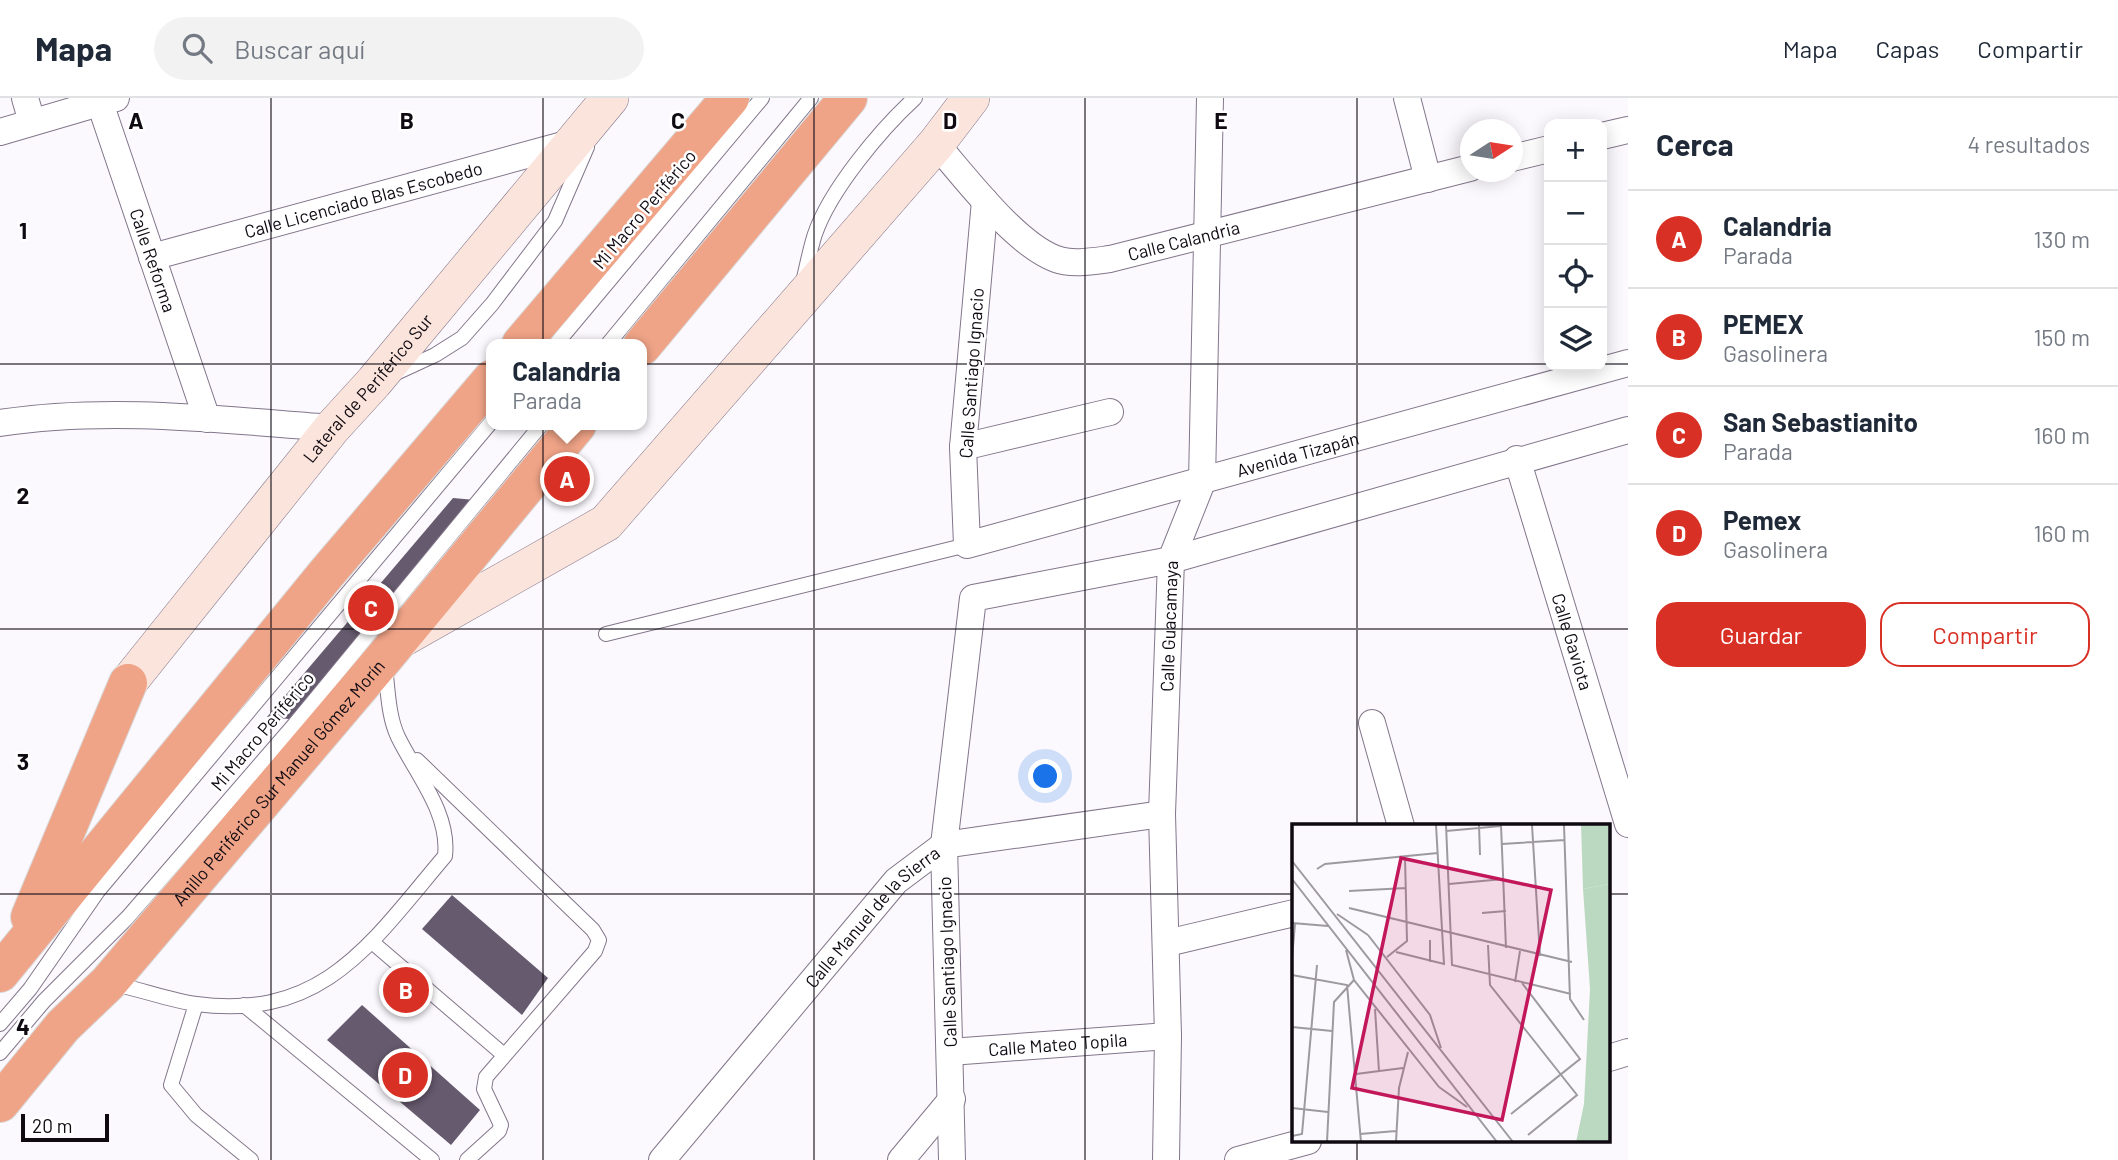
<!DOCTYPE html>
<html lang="es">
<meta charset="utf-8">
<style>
:root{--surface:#fff;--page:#f2f2f3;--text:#1f2937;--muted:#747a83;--line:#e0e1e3;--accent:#d93025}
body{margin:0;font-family:Barlow,sans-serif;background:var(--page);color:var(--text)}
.controls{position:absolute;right:21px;top:21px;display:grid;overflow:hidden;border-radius:14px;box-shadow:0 4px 18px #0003}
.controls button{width:63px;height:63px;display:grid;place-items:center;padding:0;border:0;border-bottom:2px solid var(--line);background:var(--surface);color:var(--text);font:35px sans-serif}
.compass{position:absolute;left:1460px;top:21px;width:63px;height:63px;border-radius:50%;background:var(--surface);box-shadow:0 4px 18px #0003;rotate:78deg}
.scale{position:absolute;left:21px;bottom:18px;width:88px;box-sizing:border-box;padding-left:7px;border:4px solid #0f0a12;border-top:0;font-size:19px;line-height:24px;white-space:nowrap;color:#0f0a12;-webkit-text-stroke:5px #fff;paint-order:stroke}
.you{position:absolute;left:1046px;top:679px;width:24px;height:24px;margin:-18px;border:5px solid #fff;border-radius:50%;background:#1a73e8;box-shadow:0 0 0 10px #1a73e833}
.badge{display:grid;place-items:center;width:46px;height:46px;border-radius:50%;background:var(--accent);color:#fff;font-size:23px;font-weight:700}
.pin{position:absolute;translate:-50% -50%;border:4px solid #fff;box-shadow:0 2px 7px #0006}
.popup{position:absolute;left:486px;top:241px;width:161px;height:91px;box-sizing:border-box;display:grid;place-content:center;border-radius:14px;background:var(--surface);filter:drop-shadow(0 2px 5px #0005);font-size:23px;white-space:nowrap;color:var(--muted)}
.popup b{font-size:26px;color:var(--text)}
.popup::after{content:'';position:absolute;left:50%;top:100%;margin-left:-14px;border:14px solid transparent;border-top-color:var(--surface)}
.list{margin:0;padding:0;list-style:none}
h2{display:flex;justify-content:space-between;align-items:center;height:91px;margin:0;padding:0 28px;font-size:30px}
h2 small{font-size:23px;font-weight:400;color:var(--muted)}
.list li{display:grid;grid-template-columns:46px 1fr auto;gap:21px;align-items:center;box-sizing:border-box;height:98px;padding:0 28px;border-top:2px solid var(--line)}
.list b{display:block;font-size:26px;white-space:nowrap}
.list p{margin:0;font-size:23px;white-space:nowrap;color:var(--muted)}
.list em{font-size:23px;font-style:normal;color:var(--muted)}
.actions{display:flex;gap:14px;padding:21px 28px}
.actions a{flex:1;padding:16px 0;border:2px solid var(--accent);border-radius:21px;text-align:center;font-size:24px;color:var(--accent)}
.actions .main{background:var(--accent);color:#fff}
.icon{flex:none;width:38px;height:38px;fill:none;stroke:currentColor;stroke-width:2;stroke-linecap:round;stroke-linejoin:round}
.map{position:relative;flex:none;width:1628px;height:1062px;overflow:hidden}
header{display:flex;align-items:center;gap:42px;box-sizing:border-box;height:98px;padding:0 35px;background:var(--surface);border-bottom:2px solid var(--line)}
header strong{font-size:33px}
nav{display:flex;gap:38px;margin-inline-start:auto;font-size:24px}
.search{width:490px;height:63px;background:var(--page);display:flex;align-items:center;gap:18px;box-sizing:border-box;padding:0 24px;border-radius:38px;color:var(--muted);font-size:26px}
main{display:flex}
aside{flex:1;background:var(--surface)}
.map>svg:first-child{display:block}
.building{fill:#665a6e}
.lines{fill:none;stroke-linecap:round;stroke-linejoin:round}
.lane-casing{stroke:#82768b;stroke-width:16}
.street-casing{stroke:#82768b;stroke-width:28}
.secondary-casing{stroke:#82768b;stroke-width:38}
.highway-casing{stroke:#d9d8d9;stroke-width:40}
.lane{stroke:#fff;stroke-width:14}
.street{stroke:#fff;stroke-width:26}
.secondary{stroke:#fae4db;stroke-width:37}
.highway{stroke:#f0a487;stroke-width:38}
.grid{fill:none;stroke:#0f0a12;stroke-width:2;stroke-opacity:0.55}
.labels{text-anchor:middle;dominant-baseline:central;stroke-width:5;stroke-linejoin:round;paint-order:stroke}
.street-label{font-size:18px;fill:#0f0a12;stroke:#fff}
.inset-road{fill:none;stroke:#9d99a0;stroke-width:2}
.view{fill:#c2185b;fill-opacity:0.15;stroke:#c2185b;stroke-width:3.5}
.inset-edge{fill:none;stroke:#0f0a12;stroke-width:3.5}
.grid-label{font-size:23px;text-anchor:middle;font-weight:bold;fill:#0f0a12;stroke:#fff;stroke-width:5;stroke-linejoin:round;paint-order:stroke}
</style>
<header>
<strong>Mapa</strong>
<div class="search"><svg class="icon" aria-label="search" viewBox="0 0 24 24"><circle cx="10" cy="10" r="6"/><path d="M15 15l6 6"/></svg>Buscar aquí</div>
<nav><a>Mapa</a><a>Capas</a><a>Compartir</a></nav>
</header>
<main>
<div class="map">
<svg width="1628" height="1062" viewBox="0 0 1628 1062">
<rect width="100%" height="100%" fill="#fcf9fe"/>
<!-- building -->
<g class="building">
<polygon points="453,400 475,402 289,621 267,619"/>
<polygon points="452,797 548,880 522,917 422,831"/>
<polygon points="362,907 480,1012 451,1047 327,942"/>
</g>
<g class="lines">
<!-- lane casing -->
<g class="lane-casing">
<g id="lane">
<path d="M803 184C807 168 810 151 815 136 830 92 881 31 915 0"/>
<polyline points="556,246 762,0"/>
<polyline points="608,246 811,0"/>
<polyline points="396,275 435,257 462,240 492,206 555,123 587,49"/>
<polyline points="606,536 967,447"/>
<polyline points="417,662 593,832 599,842 595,853 486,979 484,991 501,1027 499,1033 467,1062"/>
<polyline points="372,844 504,957"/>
<path d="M113 886C140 891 169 902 196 906 324 923 372 844 445 758 450 715 416 676 398 639 388 618 388 591 385 569"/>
<polyline points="196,906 171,987 196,1017 251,1062"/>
<polyline points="244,907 432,1062"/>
<polyline points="0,926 30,891 98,793 492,323"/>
<polyline points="0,955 44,903 128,819 294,627 541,327"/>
</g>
</g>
<!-- street casing -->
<g class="street-casing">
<g id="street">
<polyline points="25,0 32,24"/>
<polyline points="1407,0 1428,81"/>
<path id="s1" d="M100 5 207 321"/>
<polyline points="0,34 116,0"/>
<polyline points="1602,38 1628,32"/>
<path id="s2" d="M936 46C965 79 1015 146 1056 161 1072 167 1094 163 1110 161L1470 70"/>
<polyline points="1512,60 1549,51"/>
<path id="s3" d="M985 103 963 349 967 447 1628 265"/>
<path id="s4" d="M152 159 574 44"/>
<path d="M0 325C109 308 223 322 332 330"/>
<polyline points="963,349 1110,314"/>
<path id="s5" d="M1517 361 1628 726"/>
<polyline points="1372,625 1401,728"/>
<polyline points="1167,845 1294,815"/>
<path id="s6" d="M950 954 1168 938"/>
<polyline points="1609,960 1628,954"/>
<path id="s7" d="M662 1062 896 783 944 747 1162 716"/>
<polyline points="901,1062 952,1001"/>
<polyline points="952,1062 944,747 973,500 1171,462 1628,332"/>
<path id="s8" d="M1166 1062 1168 938 1162 716 1171 462 1202 384 1210 0"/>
<polyline points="1238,1062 1308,1043"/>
</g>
</g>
<!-- secondary casing -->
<g class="secondary-casing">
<g id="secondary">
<polyline points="403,540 606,425 936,46 971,0"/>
<path id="s9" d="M128 585 332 330 374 284 610 0"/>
</g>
</g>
<!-- highway casing -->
<g class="highway-casing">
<g id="highway">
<polyline points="521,246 730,0"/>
<polyline points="642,248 848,0"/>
<polyline points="30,819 128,585"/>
<polyline points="0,875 326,476 492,281"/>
<path id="s10" d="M0 1005 63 928 108 885 384 560 577 327"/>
</g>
</g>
<!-- lane -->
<use href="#lane" class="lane"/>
<!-- street -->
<use href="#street" class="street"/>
<!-- secondary -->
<use href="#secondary" class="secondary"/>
<!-- highway -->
<use href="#highway" class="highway"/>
</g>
<!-- grid -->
<path class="grid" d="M271 0V1062M543 0V1062M814 0V1062M1085 0V1062M1357 0V728M0 266H1549M1602 266H1628M0 531H1628M0 796H1294M1609 796H1628M1357 1043V1062"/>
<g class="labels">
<!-- street labels -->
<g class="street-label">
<text stroke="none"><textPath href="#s4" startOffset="219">Calle Licenciado Blas Escobedo</textPath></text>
<text transform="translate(644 111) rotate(-50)">Mi Macro Periférico</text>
<text stroke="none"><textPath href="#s2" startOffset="298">Calle Calandria</textPath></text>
<text stroke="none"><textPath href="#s1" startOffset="166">Calle Reforma</textPath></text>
<text transform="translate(971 275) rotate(-86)">Calle Santiago Ignacio</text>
<text stroke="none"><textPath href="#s9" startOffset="380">Lateral de Periférico Sur</textPath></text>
<text stroke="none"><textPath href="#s3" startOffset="688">Avenida Tizapán</textPath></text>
<text stroke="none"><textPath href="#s8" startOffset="534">Calle Guacamaya</textPath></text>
<text stroke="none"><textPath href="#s5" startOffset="191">Calle Gaviota</textPath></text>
<text transform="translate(262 633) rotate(-50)">Mi Macro Periférico</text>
<text stroke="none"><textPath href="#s10" startOffset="425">Anillo Periférico Sur Manuel Gómez Morín</textPath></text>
<text stroke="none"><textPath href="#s7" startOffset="322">Calle Manuel de la Sierra</textPath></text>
<text transform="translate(947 864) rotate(-92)">Calle Santiago Ignacio</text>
<text stroke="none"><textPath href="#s6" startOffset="108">Calle Mateo Topila</textPath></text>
</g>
</g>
<!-- overview -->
<g transform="translate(1292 726)">
<rect width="318" height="318" fill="#fcf9fe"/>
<path d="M318 60V318H284L292 280 298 165 291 65Z" fill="#bbd9c0"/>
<path d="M289 1H318V60L291 65Z" fill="#bbd9c0"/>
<path class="inset-road" d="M154 1 160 141 279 170M187 1 188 31M209 1 214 124M240 1 248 132M272 1 278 175 292 196M154 7 209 2M210 20 273 16M0 37 221 318M25 45 33 40 146 29M0 55 205 318M157 60 212 55M57 67 114 64M57 84 280 138M190 89 214 87M45 90 76 111M0 99 36 102M76 111 138 191 149 224M138 116V138M196 121 198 161 285 271 236 311M54 126 62 156 147 263M104 128 152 140 144 1M95 133 115 117 113 33M0 134 3 100M0 151 55 161 69 318M223 158 228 127M83 185 87 247M0 203 40 207M64 250 111 244M147 263 175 283M0 284 36 288M219 290 288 235 230 159M68 310 104 307M0 312 10 310 25 141M35 318 42 178 62 156M104 318 107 264 116 228"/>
<path class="view" d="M109 34 259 66 210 296 60 264Z"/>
<rect width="318" height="318" class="inset-edge"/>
</g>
<g class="grid-label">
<text x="136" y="31">A</text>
<text x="407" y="31">B</text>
<text x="678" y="31">C</text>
<text x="950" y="31">D</text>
<text x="1221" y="31">E</text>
<text x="23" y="141">1</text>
<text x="23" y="406">2</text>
<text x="23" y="672">3</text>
<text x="23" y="937">4</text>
</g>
</svg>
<div class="controls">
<button>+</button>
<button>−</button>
<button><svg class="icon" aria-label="locate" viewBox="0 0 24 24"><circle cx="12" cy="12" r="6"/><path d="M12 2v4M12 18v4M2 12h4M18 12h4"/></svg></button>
<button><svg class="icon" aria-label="layers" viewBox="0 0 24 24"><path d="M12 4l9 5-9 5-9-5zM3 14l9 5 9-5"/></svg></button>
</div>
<svg class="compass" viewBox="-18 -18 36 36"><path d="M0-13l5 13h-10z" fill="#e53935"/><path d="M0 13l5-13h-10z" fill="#747a83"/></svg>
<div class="scale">20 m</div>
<div class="you"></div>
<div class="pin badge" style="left:567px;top:381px">A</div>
<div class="popup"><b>Calandria</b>Parada</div>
<div class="pin badge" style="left:406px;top:892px">B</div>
<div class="pin badge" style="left:371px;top:510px">C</div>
<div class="pin badge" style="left:405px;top:977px">D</div>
</div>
<aside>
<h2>Cerca<small>4 resultados</small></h2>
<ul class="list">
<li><span class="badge">A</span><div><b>Calandria</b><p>Parada</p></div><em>130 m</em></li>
<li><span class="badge">B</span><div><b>PEMEX</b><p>Gasolinera</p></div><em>150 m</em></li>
<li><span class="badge">C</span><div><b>San Sebastianito</b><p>Parada</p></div><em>160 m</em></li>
<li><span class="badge">D</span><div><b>Pemex</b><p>Gasolinera</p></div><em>160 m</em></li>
</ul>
<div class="actions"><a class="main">Guardar</a><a>Compartir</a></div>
</aside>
</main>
